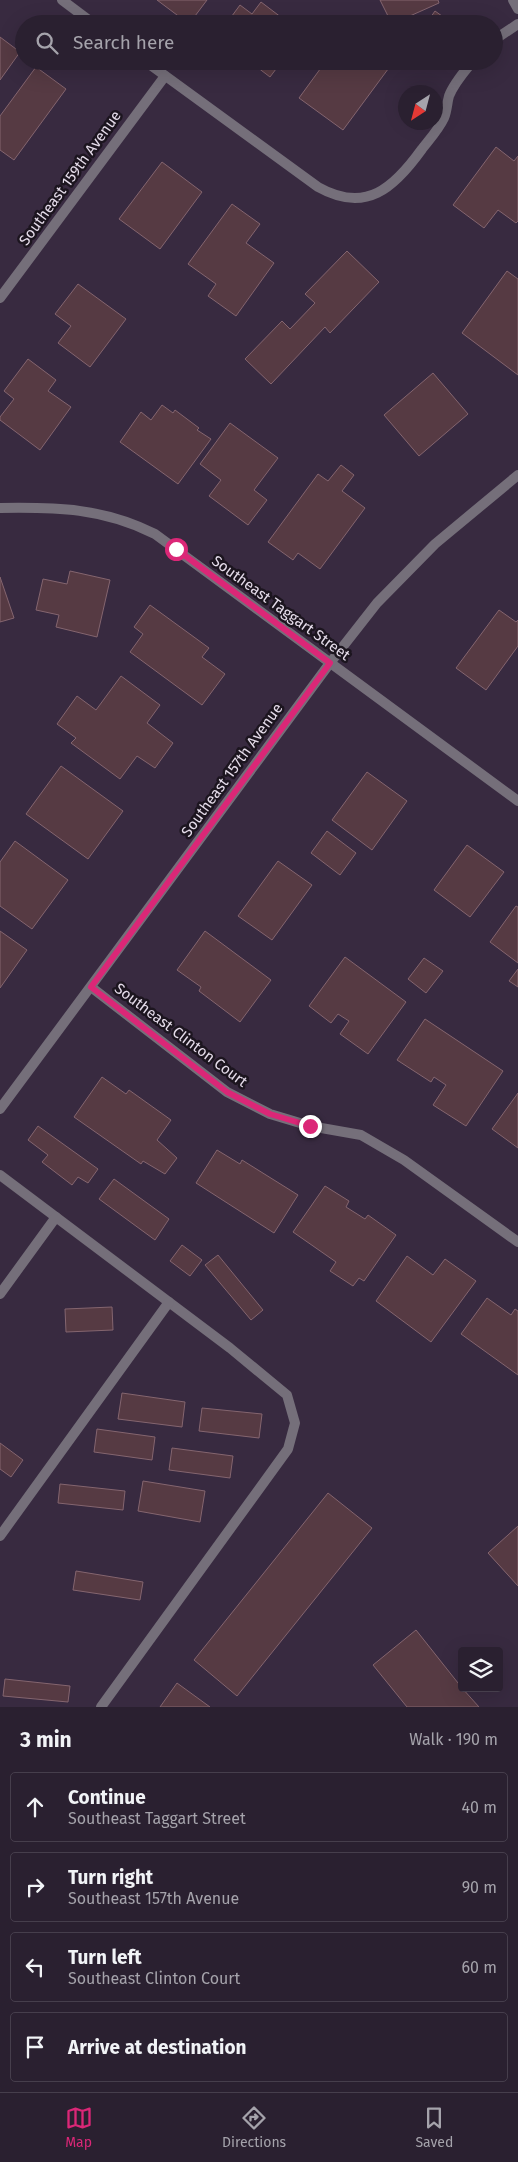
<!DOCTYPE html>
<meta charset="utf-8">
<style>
:root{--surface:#2a2030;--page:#322838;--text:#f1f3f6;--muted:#a5a3ab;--line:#463e4c;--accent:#db2777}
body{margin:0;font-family:"Fira Sans",sans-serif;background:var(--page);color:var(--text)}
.controls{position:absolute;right:15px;bottom:15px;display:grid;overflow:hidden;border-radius:5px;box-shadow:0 5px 20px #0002}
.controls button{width:45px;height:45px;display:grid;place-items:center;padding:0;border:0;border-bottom:1px solid var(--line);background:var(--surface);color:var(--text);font:25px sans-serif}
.compass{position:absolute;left:398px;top:85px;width:45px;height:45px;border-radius:50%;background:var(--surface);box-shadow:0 5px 20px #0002;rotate:216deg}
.stop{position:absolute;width:15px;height:15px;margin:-11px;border:4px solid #db2777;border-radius:50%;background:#fff}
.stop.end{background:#db2777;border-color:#fff;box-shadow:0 1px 5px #0008}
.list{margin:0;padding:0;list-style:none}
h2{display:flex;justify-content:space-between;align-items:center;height:65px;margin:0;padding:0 20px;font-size:21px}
h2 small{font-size:16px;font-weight:400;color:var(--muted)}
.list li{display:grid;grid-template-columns:32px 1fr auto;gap:15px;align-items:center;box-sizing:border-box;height:70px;margin:0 10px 10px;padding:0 10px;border:1px solid var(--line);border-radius:5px}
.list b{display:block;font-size:19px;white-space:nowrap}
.list p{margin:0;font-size:16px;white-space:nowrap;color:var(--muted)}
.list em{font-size:16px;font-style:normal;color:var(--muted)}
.icon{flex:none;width:28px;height:28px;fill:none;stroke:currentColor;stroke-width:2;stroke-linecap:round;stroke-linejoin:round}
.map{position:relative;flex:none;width:518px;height:1707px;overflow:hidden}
.search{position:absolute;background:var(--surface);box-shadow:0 5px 20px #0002;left:15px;right:15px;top:15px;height:55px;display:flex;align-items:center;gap:12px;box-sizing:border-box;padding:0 18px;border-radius:28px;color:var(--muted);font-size:19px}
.sheet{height:385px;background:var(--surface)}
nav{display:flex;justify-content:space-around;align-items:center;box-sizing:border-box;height:70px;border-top:1px solid var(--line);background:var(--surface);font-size:14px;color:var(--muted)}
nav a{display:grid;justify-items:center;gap:2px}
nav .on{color:var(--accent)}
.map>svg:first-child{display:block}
.building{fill:#563a43;stroke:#84656f}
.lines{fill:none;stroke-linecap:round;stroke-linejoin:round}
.lane{stroke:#756f7a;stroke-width:10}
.street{stroke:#756f7a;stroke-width:10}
.route{stroke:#db2777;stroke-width:6}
.labels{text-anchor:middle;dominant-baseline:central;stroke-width:5;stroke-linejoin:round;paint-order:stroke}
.street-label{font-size:15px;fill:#e5dcea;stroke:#1c151f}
</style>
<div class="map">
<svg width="518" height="1707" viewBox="0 0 518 1707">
<rect width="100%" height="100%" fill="#382a40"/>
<!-- building -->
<g class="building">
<polygon points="157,0 207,0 189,24"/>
<polygon points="380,0 438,0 439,3 392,24"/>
<polygon points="261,2 290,24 226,24 240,5 252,14"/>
<polygon points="435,11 453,24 426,24"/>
<polygon points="0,37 20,52 0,80"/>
<polygon points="249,61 282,61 270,77"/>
<polygon points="326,61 394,61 343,130 299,98"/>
<polygon points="36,67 66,89 14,160 0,150 0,116"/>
<polygon points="496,147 514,161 518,156 518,221 516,223 498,210 484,228 453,205"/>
<polygon points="162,162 202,192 160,249 119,219"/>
<polygon points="232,204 260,224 246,243 274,263 236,316 208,296 216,284 188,264"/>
<polygon points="347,251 379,282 330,333 325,327 271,384 245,359 282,321 290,329 315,303 305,294"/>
<polygon points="507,271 518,279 518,375 462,333"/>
<polygon points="78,284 126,319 90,367 58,343 71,326 55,314"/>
<polygon points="28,359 56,380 48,391 71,407 40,450 0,420 0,417 14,399 4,391"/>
<polygon points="433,373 468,414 419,456 384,415"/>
<polygon points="162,405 173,413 175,410 199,428 197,430 211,439 178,484 120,442 141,412 151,420"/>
<polygon points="230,423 278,458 254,490 267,500 248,525 209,496 221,480 200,464"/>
<polygon points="341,465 354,475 342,491 365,508 320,569 298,553 293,560 268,542 318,474 328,481"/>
<polygon points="70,571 110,580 97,637 56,627 59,615 36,610 43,579 67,584"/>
<polygon points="0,577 14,618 0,622"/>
<polygon points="150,605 209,648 202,657 225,674 202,705 130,652 143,634 134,627"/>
<polygon points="499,610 516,622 518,620 518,646 486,690 456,668"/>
<polygon points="121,676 160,705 147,723 173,743 155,768 137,756 120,779 71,743 76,738 57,724 77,696 96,710"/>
<polygon points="61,766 123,811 88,859 26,814"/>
<polygon points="367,772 407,801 372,850 332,820"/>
<polygon points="327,831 356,853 340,875 311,853"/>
<polygon points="15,841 68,880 32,929 0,906 0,862"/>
<polygon points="467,845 504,872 470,917 434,890"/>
<polygon points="278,861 312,885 272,940 238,916"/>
<polygon points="516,906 518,907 518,963 490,942"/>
<polygon points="0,931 27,950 0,988"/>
<polygon points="205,931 271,980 240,1022 199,991 201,987 177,970"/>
<polygon points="345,957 406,1002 368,1054 340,1034 349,1021 338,1014 331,1023 309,1006"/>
<polygon points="424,958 443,971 426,993 408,979"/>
<polygon points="518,969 518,987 509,981"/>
<polygon points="425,1019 503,1071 466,1126 433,1105 446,1085 434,1077 431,1082 397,1060"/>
<polygon points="102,1077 126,1094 129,1090 171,1120 157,1140 177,1158 165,1174 143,1161 141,1164 74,1117"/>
<polygon points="518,1093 518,1148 492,1129"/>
<polygon points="38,1126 98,1169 88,1183 78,1177 72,1185 42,1162 48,1155 28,1140"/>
<polygon points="217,1150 240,1164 242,1160 298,1195 274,1233 196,1183"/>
<polygon points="114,1179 169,1219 155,1240 99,1199"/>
<polygon points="325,1186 349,1201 346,1207 365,1219 368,1215 396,1235 364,1281 359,1278 353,1286 330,1271 336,1262 293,1232"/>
<polygon points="182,1245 202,1260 190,1276 170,1261"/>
<polygon points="218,1255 263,1310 251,1320 205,1265"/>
<polygon points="407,1256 433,1275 445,1259 476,1281 431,1342 376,1301"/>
<polygon points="487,1298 511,1315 515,1309 518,1311 518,1375 461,1334"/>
<polygon points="112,1307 113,1330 66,1332 65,1309"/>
<polygon points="122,1393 185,1402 182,1427 118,1419"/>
<polygon points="202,1408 262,1414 259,1438 199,1431"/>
<polygon points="97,1429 155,1437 152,1460 94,1452"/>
<polygon points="0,1443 23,1460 11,1477 0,1469"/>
<polygon points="172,1448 233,1456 230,1478 169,1470"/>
<polygon points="143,1481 205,1491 200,1522 138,1511"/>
<polygon points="60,1484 125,1491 123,1510 58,1503"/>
<polygon points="328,1493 372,1528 237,1696 194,1660"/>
<polygon points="518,1526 518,1586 488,1553"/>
<polygon points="76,1571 143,1582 140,1600 73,1590"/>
<polygon points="416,1630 462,1688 479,1707 407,1707 373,1665"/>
<polygon points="5,1679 70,1686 68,1702 3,1696"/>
<polygon points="177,1683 210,1707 160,1707"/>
</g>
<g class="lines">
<!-- lane -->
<g class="lane">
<polyline points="0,1175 230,1348 287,1395 295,1423 288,1449 101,1707"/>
<polyline points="0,1294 56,1217"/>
<polyline points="0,1536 169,1302"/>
</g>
<!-- street -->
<g class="street">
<polyline points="62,0 94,24"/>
<polyline points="513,0 518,9"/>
<polyline points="494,40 518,24"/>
<path d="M145 61 318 187C366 214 394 188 422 149 429 140 439 129 444 118 447 111 447 103 449 96 454 83 464 72 473 61"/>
<polyline points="0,298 165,76"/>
<path d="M0 508C57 507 103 508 155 534L518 801"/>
<polyline points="91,987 227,1092 270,1114 310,1126 361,1135 404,1160 518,1242"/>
<polyline points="0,1109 330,663 377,603 435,544 518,475"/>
</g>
</g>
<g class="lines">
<!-- route -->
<polyline class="route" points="176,549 330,663 91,987 227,1092 270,1114 310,1126"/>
</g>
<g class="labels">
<!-- street labels -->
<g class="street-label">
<text transform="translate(70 178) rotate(-54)">Southeast 159th Avenue</text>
<text transform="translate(281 608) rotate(36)">Southeast Taggart Street</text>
<text transform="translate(232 770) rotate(-54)">Southeast 157th Avenue</text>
<text transform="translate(181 1035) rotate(37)">Southeast Clinton Court</text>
</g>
</g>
</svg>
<div class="controls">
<button><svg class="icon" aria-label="layers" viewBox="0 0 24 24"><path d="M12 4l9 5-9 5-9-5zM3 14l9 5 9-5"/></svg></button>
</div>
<svg class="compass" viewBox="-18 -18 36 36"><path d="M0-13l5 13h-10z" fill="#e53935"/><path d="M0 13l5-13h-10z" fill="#a5a3ab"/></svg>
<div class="stop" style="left:176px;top:549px"></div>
<div class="stop end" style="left:310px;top:1126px"></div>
<div class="search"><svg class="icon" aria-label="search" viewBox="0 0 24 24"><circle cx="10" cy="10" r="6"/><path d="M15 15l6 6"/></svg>Search here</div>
</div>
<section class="sheet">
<h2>3 min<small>Walk · 190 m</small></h2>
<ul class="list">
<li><svg class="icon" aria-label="ahead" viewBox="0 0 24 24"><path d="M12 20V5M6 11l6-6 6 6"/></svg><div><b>Continue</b><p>Southeast Taggart Street</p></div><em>40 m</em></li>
<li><svg class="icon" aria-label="right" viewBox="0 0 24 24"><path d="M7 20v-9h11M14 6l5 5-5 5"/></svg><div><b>Turn right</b><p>Southeast 157th Avenue</p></div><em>90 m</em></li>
<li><svg class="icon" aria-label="left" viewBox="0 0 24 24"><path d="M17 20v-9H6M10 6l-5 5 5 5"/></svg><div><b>Turn left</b><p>Southeast Clinton Court</p></div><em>60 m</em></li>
<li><svg class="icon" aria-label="arrive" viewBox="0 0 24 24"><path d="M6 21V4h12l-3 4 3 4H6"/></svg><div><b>Arrive at destination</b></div></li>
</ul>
</section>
<nav>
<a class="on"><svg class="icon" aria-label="map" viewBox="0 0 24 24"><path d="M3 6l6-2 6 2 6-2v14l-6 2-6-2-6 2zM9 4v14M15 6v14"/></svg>Map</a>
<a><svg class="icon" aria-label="directions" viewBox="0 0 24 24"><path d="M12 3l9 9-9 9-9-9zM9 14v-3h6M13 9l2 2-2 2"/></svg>Directions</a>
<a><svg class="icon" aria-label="saved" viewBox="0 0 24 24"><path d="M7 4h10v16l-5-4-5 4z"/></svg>Saved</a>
</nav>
